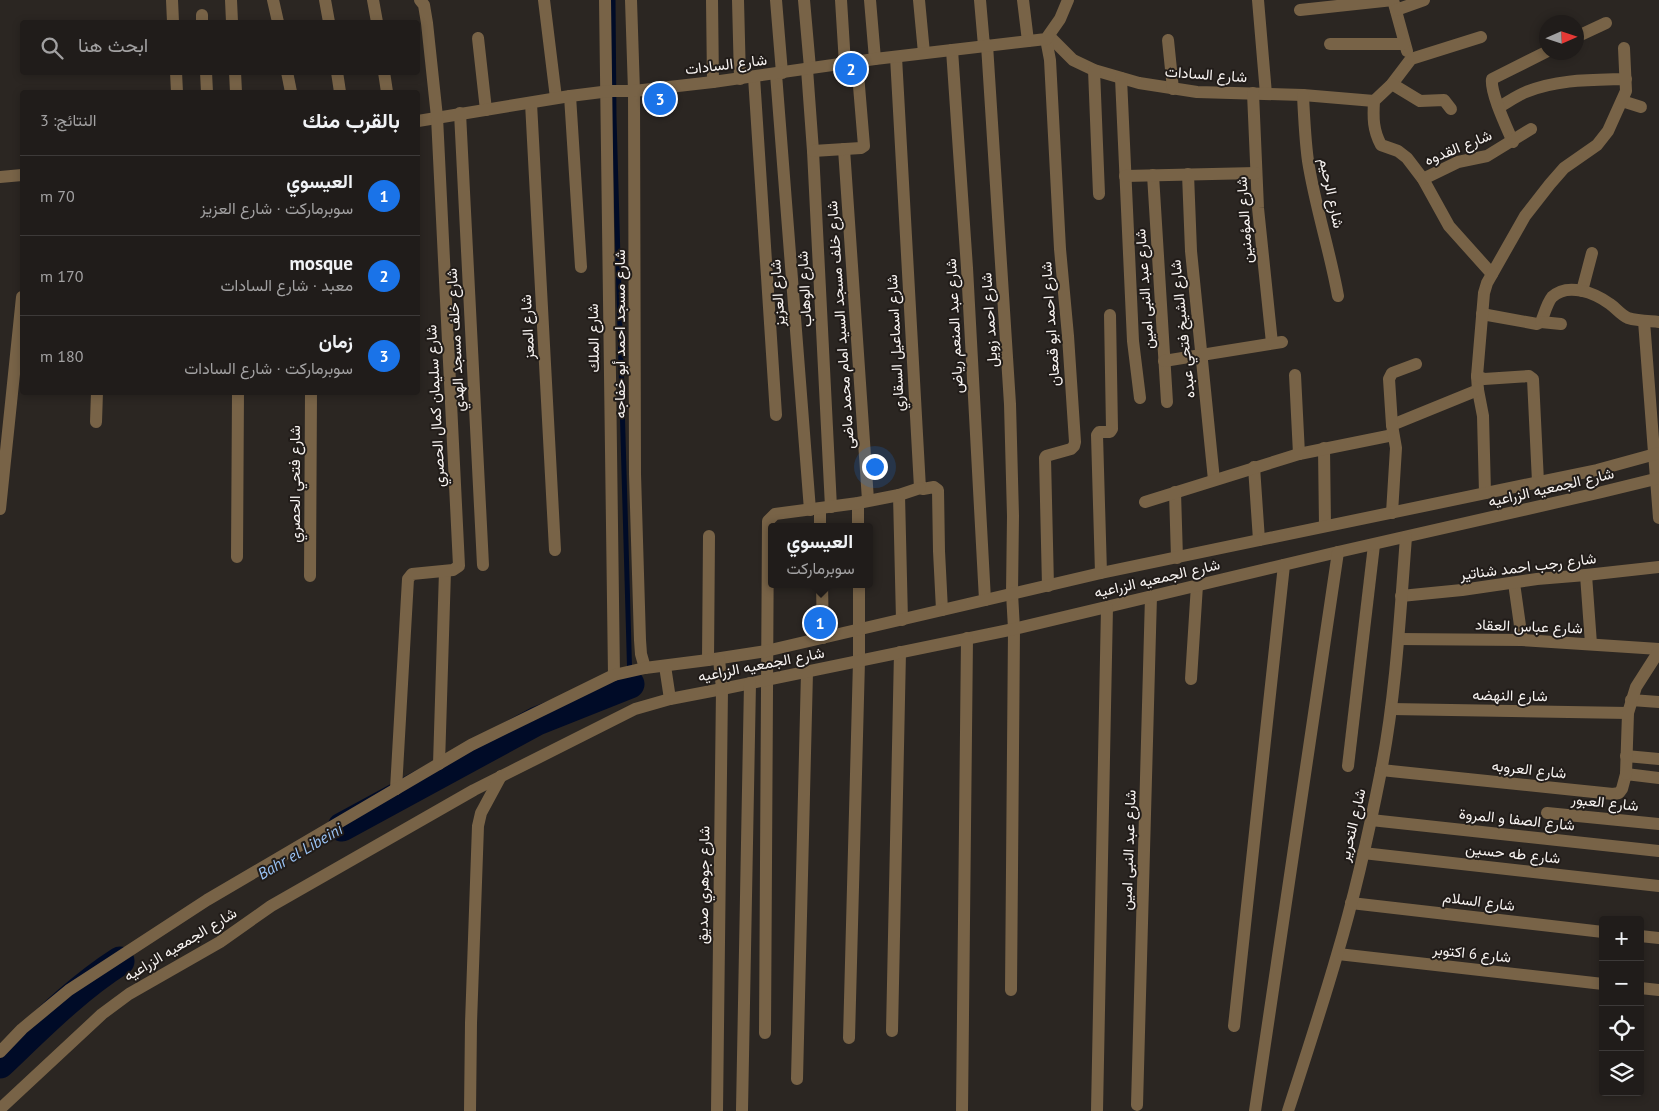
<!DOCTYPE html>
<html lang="ar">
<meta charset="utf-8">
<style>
:root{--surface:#201c1a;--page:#282523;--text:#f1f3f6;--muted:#a2a1a2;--line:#3d3a39;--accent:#1a73e8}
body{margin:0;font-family:"PT Sans",Vazirmatn,sans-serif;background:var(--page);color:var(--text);direction:rtl}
.controls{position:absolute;right:15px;bottom:15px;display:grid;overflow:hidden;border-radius:5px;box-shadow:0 2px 8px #0003}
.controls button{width:45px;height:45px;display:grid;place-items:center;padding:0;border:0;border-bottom:1px solid var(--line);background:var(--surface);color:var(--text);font:25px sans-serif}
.compass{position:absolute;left:1539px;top:15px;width:45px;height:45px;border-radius:50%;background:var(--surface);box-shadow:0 2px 8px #0003;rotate:87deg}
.you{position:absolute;left:874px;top:466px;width:18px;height:18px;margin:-12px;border:4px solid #fff;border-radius:50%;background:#1a73e8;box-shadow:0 0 0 8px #1a73e833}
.badge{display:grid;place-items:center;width:32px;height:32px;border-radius:50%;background:var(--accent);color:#fff;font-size:16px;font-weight:700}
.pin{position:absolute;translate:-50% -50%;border:2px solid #fff;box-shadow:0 1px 5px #0006}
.popup{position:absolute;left:768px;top:523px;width:105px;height:65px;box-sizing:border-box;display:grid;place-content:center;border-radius:5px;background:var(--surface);filter:drop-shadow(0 1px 4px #0005);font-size:16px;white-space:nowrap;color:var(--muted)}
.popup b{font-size:19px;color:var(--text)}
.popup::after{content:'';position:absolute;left:50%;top:100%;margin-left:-10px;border:10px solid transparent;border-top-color:var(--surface)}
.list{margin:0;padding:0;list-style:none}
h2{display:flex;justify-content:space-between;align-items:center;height:65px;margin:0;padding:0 20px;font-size:21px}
h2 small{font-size:16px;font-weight:400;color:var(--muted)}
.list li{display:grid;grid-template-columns:32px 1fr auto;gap:15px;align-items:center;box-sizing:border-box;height:80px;padding:0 20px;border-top:1px solid var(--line)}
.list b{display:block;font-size:19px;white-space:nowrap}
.list p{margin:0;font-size:16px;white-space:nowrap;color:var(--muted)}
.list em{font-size:16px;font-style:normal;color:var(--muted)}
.icon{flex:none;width:28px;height:28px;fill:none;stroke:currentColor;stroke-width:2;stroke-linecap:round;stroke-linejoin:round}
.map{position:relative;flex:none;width:1659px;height:1111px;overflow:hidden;direction:ltr}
.search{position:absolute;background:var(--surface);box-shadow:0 2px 8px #0003;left:20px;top:20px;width:400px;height:55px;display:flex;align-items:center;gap:12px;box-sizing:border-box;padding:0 18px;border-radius:5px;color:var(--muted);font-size:19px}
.panel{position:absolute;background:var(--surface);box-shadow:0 2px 8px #0003;left:20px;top:90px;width:400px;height:305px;border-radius:5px;direction:rtl}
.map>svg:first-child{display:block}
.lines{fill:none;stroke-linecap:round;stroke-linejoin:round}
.stream{stroke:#000b27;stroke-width:5}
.river{stroke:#000b27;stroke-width:29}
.minor{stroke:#786347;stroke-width:12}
.labels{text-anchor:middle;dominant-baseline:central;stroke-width:4;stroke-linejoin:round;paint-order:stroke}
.street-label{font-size:15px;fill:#f7f3f1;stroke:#211c19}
.water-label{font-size:16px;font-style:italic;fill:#9ac3f5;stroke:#211c19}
</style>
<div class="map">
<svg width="1659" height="1111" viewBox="0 0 1659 1111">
<rect width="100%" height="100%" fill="#2b2622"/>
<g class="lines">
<!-- stream -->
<polyline class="stream" points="613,0 614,117 630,684"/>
<!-- river -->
<g class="river">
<polyline points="342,827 537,721 630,684"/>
<path d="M0 1064C38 1028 76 989 120 961"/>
</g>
<!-- minor -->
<g class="minor">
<polyline points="172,0 173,22"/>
<polyline points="231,0 232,22"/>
<polyline points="273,0 278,22"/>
<polyline points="325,0 329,22"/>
<polyline points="373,0 377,22"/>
<polyline points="544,0 556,98"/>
<polyline points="605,0 614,675"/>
<polyline points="631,0 634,91 635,474 640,640 641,654 645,668"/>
<polyline points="712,0 713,82"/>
<polyline points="738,0 740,79"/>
<polyline points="776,0 782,73"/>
<polyline points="804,0 810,68"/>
<polyline points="841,0 845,64"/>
<polyline points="870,0 875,59"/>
<polyline points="919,0 924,53"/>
<polyline points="980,0 984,46"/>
<polyline points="1023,0 1028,41"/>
<polyline points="1258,0 1266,94"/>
<polyline points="1393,0 1407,51"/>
<polyline points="1300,10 1393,0"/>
<polyline points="1396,10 1424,0"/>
<polyline points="202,15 202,22"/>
<polyline points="1049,36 1073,60 1094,70 1139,83 1197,92 1303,95 1374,101"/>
<path d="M1481 37 1411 59 1392 84 1374 101C1373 118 1373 130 1381 145L1398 151 1407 158 1423 179 1449 226 1492 274"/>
<polyline points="1576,37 1606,23"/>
<polyline points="478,38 486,110"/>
<polyline points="1046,39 1050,60 1060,249 1068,336 1075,442 1074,446 1071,449 1046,456 1045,458 1048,586"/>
<polyline points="1168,40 1173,89"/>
<polyline points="1330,44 1404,44"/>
<polyline points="987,45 1010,404 1013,516 1012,593 1014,629 1011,990"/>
<polyline points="952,50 967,268 985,600"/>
<polyline points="896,57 920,488 923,489 934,487 938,490 939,551 942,610"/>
<polyline points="807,69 813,151 831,507"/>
<polyline points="1094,70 1099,194"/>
<polyline points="176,72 177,92"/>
<polyline points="206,72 207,92"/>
<polyline points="235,72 236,92"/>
<polyline points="287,72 291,92"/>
<polyline points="337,72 340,92"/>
<polyline points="384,72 387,92"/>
<polyline points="776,74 810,510"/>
<polyline points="754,77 776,415"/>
<polyline points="1121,78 1133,341 1140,398"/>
<polyline points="1392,84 1420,101 1444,100 1451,109"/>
<polyline points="1253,93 1258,208 1272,343"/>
<path d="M1303 95C1304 117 1305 139 1308 161 1315 206 1330 251 1338 296"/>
<polyline points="570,96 581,267"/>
<polyline points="1622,101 1641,107"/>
<polyline points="531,103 555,550"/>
<path d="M1499 107C1508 102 1516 96 1526 92 1558 79 1592 80 1626 79"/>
<polyline points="460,113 483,565"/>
<polyline points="418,121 570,96 610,91 634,91 713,82 875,59 1046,39 1060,19 1068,0"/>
<path d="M1513 142C1507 128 1490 93 1492 79L1546 52"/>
<polyline points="844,149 868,500"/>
<polyline points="813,151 861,148 864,146 857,62"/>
<polyline points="1188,174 1191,251 1214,480"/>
<polyline points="1153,175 1167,402"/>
<polyline points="1125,176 1256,173"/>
<polyline points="0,177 22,175"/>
<polyline points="1423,179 1458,162 1487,156 1531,129"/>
<polyline points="1582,291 1592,253"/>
<path d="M1482 314 1537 324 1541 322C1544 315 1547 303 1552 297 1568 282 1595 293 1610 304 1616 308 1621 315 1628 318 1638 321 1649 321 1659 322"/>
<polyline points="1644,321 1659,518"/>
<polyline points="1541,322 1561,324"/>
<polyline points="1164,361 1282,342"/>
<polyline points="1295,375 1299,454"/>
<polyline points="1478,390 1483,416 1485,493"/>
<polyline points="96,422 97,392"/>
<polyline points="1392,425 1478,390 1477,376"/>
<polyline points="1324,448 1325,526"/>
<polyline points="1254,467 1259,540"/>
<polyline points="1538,482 1533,379 1529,376 1484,379 1477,376 1484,293 1487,283 1525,216 1550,184 1564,168 1597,145 1608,131 1626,91 1624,48"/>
<polyline points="1175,492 1177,558"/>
<polyline points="899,495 902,620"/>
<polyline points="1145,502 1299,454 1393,435"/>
<polyline points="858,503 858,527"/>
<polyline points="0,509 22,297"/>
<polyline points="820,509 820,527"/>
<polyline points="1392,513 1396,448 1392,425 1389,379 1392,373 1416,364"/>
<polyline points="237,557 238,392"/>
<polyline points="1101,573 1097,435 1099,432 1110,432 1112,429 1110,315"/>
<polyline points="1586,575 1591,644"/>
<polyline points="310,576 311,392"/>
<polyline points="1514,583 1522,640"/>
<polyline points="822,584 823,638"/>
<polyline points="1401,596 1462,590 1537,579 1586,575 1659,567"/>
<polyline points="1399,639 1522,640 1659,649"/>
<polyline points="708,660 709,536"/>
<polyline points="665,666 670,699"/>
<polyline points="1191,679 1197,585"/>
<polyline points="1631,700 1659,702"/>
<polyline points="1391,709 1628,713"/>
<polyline points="1626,756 1659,759"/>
<polyline points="439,764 445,571"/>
<polyline points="1348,766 1374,545"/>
<polyline points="1381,770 1613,794 1619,793 1622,789 1626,774 1659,778"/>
<polyline points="1626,774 1628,713 1636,687 1659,651"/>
<polyline points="396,789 408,579 412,574 453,570 459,566 437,117 427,23 424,5 420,0"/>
<polyline points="1547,813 1659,824"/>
<polyline points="1371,820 1659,851"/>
<polyline points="1363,853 1659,886"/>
<polyline points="1351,903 1603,932"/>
<polyline points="1640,936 1659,938"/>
<polyline points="1338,954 1603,984"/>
<polyline points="1640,988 1659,990"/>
<polyline points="1234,1026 1284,565"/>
<polyline points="892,1031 900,652"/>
<polyline points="765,1033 768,521 775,514 858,503 899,495 920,488"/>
<polyline points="849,1038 859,661 859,584"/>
<polyline points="0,1052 22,1029 69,990 207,900 471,745 614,675 645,668 708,660 766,651 1101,573 1597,470 1659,453"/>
<polyline points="797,1079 807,672"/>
<polyline points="1137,1105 1151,596"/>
<polyline points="0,1109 102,1014 129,994 220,942 271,906 474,790 635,709 670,699 722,689 1014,629 1338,552 1602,492 1659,478"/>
<polyline points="742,1110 750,683"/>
<polyline points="470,1111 471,1023 478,826 481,813 501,776"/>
<polyline points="717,1111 722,689 719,659"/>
<polyline points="962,1111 967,638"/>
<polyline points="1097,1111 1107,607"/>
<polyline points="1255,1111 1338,552"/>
<path d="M1288 1111C1305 1059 1322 1007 1337 955 1355 895 1369 832 1381 771 1396 694 1400 615 1406 537"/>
</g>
</g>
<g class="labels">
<!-- street labels -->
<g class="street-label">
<text transform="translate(726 64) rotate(-7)">شارع السادات</text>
<text transform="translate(1206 74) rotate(4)">شارع السادات</text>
<text transform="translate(1458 147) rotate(-22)">شارع القدوه</text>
<text transform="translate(1332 193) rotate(78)">شارع الرحيم</text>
<text transform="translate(1244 220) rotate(-94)">شارع المؤمنين</text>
<text transform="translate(804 289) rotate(-93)">شارع الوهاب</text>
<text transform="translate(1144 289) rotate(-94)">شارع عبد النبى امين</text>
<text transform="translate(777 293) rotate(-94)">شارع العزيز</text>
<text transform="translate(989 320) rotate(-94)">شارع احمد زويل</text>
<text transform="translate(1050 324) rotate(-94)">شارع احمد ابو قمعان</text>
<text transform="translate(840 325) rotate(-94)">شارع خلف مسجد السيد امام محمد ماضى</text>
<text transform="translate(954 326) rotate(-93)">شارع عبد المنعم رياض</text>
<text transform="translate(527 327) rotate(-93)">شارع المعز</text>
<text transform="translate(1182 329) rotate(-96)">شارع الشيخ فتحي عبده</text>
<text transform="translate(619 334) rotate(-90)">شارع مسجد احمد أبو خفاجه</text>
<text transform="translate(593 338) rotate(-91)">شارع الملك</text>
<text transform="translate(455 340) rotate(-93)">شارع خلف مسجد الهدي</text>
<text transform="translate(895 343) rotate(-93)">شارع اسماعيل السقاري</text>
<text transform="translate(435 406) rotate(-93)">شارع سليمان كمال الحصري</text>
<text transform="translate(294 484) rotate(-90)">شارع فتحي الحصري</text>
<text transform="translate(1551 487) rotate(-13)">شارع الجمعيه الزراعيه</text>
<text transform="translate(1528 566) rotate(-7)">شارع رجب احمد شناتير</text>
<text transform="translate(1157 578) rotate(-13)">شارع الجمعيه الزراعيه</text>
<text transform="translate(1529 626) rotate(2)">شارع عباس العقاد</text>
<text transform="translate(761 664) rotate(-11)">شارع الجمعيه الزراعيه</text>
<text transform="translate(1510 695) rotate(1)">شارع النهضه</text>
<text transform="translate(1529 769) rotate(6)">شارع العروبه</text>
<text transform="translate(1605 802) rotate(6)">شارع العبور</text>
<text transform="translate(1517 819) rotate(6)">شارع الصفا و المروة</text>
<text transform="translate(1352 825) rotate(-77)">شارع التحرير</text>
<text transform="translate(1128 850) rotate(-88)">شارع عبد النبى امين</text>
<text transform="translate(1513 853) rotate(6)">شارع طه حسين</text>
<text transform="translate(703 885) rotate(-89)">شارع جوهري صديق</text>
<text transform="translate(1479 901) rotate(7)">شارع السلام</text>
<text transform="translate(180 944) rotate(-31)">شارع الجمعيه الزراعيه</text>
<text transform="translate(1472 953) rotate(6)">شارع 6 اكتوبر</text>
</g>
<!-- water labels -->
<g class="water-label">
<text transform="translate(300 851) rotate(-30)">Bahr el Libeini</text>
</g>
</g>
</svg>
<div class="controls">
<button>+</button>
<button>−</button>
<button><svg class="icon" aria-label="locate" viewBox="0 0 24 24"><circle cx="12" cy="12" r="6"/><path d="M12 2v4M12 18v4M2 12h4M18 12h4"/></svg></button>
<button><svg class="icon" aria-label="layers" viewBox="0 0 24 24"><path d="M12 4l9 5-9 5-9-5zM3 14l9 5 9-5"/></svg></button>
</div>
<svg class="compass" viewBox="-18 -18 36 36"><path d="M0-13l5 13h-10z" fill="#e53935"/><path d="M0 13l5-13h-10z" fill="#a2a1a2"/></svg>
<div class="you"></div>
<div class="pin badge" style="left:820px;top:623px">1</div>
<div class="popup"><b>العيسوي</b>سوبرماركت</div>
<div class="pin badge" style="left:851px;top:69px">2</div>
<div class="pin badge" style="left:660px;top:99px">3</div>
<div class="search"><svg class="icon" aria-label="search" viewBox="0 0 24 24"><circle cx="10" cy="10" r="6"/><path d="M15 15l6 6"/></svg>ابحث هنا</div>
<section class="panel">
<h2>بالقرب منك<small>النتائج: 3</small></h2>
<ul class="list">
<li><span class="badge">1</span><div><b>العيسوي</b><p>سوبرماركت · شارع العزيز</p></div><em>70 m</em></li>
<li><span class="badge">2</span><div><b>mosque</b><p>معبد · شارع السادات</p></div><em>170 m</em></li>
<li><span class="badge">3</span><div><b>زمان</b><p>سوبرماركت · شارع السادات</p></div><em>180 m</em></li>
</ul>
</section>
</div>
